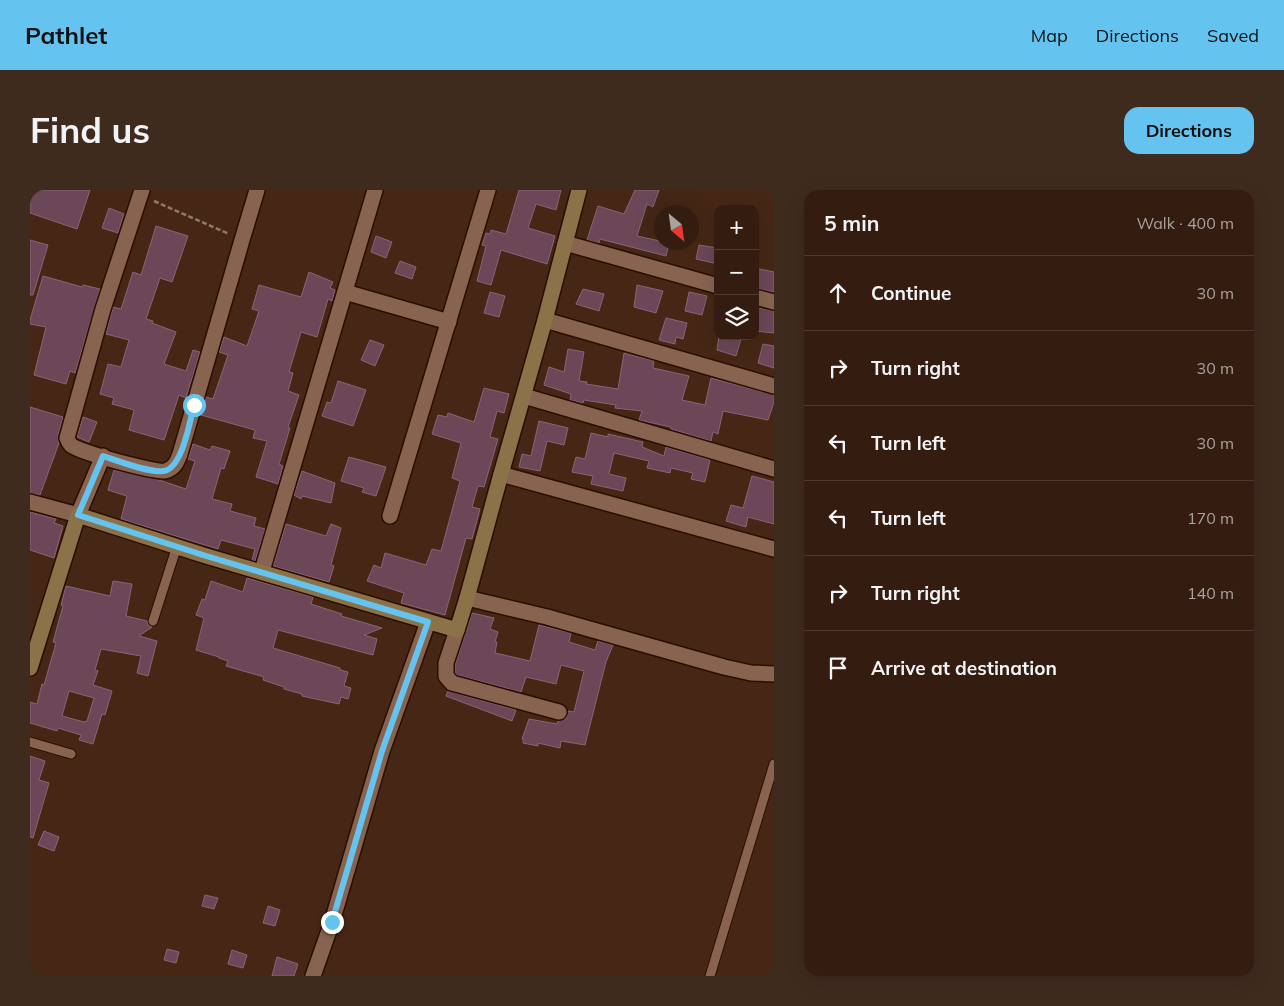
<!DOCTYPE html>
<meta charset="utf-8">
<style>
:root{--surface:#341d10;--page:#3f2a1e;--text:#f1f3f6;--muted:#a9a29f;--line:#4e3b30;--accent:#65c4ef}
body{margin:0;font-family:Mulish,sans-serif;background:var(--page);color:var(--text)}
.controls{position:absolute;right:15px;top:15px;display:grid;overflow:hidden;border-radius:10px;box-shadow:0 5px 20px #0002}
.controls button{width:45px;height:45px;display:grid;place-items:center;padding:0;border:0;border-bottom:1px solid var(--line);background:var(--surface);color:var(--text);font:25px sans-serif}
.compass{position:absolute;left:624px;top:15px;width:45px;height:45px;border-radius:50%;background:var(--surface);box-shadow:0 5px 20px #0002;rotate:151deg}
.stop{position:absolute;width:15px;height:15px;margin:-11px;border:4px solid #65c4ef;border-radius:50%;background:#fff}
.stop.end{background:#65c4ef;border-color:#fff;box-shadow:0 1px 5px #0008}
.list{margin:0;padding:0;list-style:none}
h2{display:flex;justify-content:space-between;align-items:center;height:65px;margin:0;padding:0 20px;font-size:21px}
h2 small{font-size:16px;font-weight:400;color:var(--muted)}
.list li{display:grid;grid-template-columns:32px 1fr auto;gap:15px;align-items:center;box-sizing:border-box;height:75px;padding:0 20px;border-top:1px solid var(--line)}
.list b{display:block;font-size:19px;white-space:nowrap}
.list em{font-size:16px;font-style:normal;color:var(--muted)}
.icon{flex:none;width:28px;height:28px;fill:none;stroke:currentColor;stroke-width:2;stroke-linecap:round;stroke-linejoin:round}
.map{position:relative;flex:none;width:744px;height:786px;overflow:hidden;border-radius:15px}
header{display:flex;align-items:center;gap:30px;box-sizing:border-box;height:70px;padding:0 25px;background:var(--accent);color:#111}
header strong{font-size:24px}
nav{display:flex;gap:28px;margin-inline-start:auto;font-size:18px}
.intro{display:flex;align-items:center;justify-content:space-between;box-sizing:border-box;height:120px;padding:0 30px}
h1{margin:0;font-size:35px}
.button{padding:12px 22px;border-radius:15px;background:var(--accent);color:#111;font-size:18px;font-weight:700}
main{display:flex;gap:30px;padding:0 30px}
aside{flex:1;background:var(--surface);border-radius:15px;box-shadow:0 5px 20px #0002}
.map>svg:first-child{display:block}
.building{fill:#6b4758;stroke:#8a6476;fill-rule:evenodd}
.lines{fill:none;stroke-linecap:round;stroke-linejoin:round}
.lane-casing{stroke:#2b0e00;stroke-width:11}
.street-casing{stroke:#2b0e00;stroke-width:18}
.secondary-casing{stroke:#2b0e00;stroke-width:18}
.path{stroke:#94796b;stroke-width:2.5;stroke-dasharray:5 2.5;stroke-linecap:butt}
.lane{stroke:#886450;stroke-width:9}
.street{stroke:#886450;stroke-width:15}
.secondary{stroke:#8b7248;stroke-width:15}
.route{stroke:#65c4ef;stroke-width:6}
</style>
<header>
<strong>Pathlet</strong>
<nav><a>Map</a><a>Directions</a><a>Saved</a></nav>
</header>
<div class="intro"><h1>Find us</h1><a class="button">Directions</a></div>
<main>
<div class="map">
<svg width="744" height="786" viewBox="0 0 744 786">
<rect width="100%" height="100%" fill="#462715"/>
<!-- building -->
<g class="building">
<polygon points="0,0 60,0 47,39 0,23"/>
<polygon points="489,0 531,0 526,20 506,14 498,38 525,46 517,74 471,60 461,95 447,91 456,56 452,55 456,43 460,44 461,40 476,44"/>
<polygon points="605,0 629,0 623,17 617,14 607,46 639,53 636,66 570,49 569,53 557,50 568,16 594,24"/>
<polygon points="79,18 94,24 88,43 72,38"/>
<polygon points="126,36 158,46 142,92 130,88 116,129 123,131 122,133 146,142 134,174 156,181 163,160 170,162 156,208 149,205 134,250 99,240 104,220 82,214 84,208 70,204 78,174 91,177 99,150 76,144 83,117 91,119 103,82 111,85"/>
<polygon points="346,46 362,52 356,68 341,62"/>
<polygon points="0,50 18,55 3,105 0,105"/>
<polygon points="669,55 688,58 688,74 666,69"/>
<polygon points="370,71 386,77 382,89 365,83"/>
<polygon points="725,78 744,82 744,102 725,98"/>
<polygon points="279,82 303,92 300,98 305,100 302,111 298,109 287,147 271,142 259,182 263,183 258,201 269,205 258,237 260,238 249,274 253,276 248,294 226,287 237,251 223,248 225,240 171,225 176,207 183,209 198,165 189,162 194,147 217,156 229,121 222,119 229,95 271,107"/>
<polygon points="13,86 52,97 53,95 70,99 45,183 40,181 36,194 4,185 16,137 0,134 0,130"/>
<polygon points="607,95 633,101 626,123 604,117"/>
<polygon points="553,99 574,104 569,121 546,114"/>
<polygon points="460,102 475,106 469,127 454,123"/>
<polygon points="659,102 677,106 672,125 655,121"/>
<polygon points="725,117 744,121 744,143 725,141"/>
<polygon points="636,128 657,133 653,149 646,147 645,154 629,150"/>
<polygon points="689,146 703,146 711,149 706,166 687,160"/>
<polygon points="340,150 354,155 345,176 331,170"/>
<polygon points="733,154 744,156 744,178 728,173"/>
<polygon points="538,159 554,162 549,191 557,192 556,194 588,199 594,163 624,171 623,178 659,186 652,210 675,215 681,188 744,205 744,212 738,230 693,221 688,244 683,242 681,251 641,239 641,237 609,230 612,221 585,218 586,215 554,210 553,213 549,212 540,210 541,204 514,195 519,177 534,182"/>
<polygon points="308,191 336,200 323,236 292,226 297,212 301,213"/>
<polygon points="454,198 479,204 474,223 467,221 460,247 468,249 454,297 448,296 442,317 450,319 442,349 436,348 415,425 371,413 374,403 337,391 344,375 351,378 355,363 396,375 402,359 411,361 430,291 422,288 431,253 402,244 408,225 417,227 418,223 444,232"/>
<polygon points="0,217 33,227 28,245 29,253 10,305 0,303"/>
<polygon points="53,227 67,232 59,252 47,247"/>
<polygon points="509,231 538,238 534,255 517,251 510,281 489,277 492,264 501,266"/>
<polygon points="561,243 578,247 578,244 613,252 612,257 634,266 636,257 680,270 675,292 661,289 663,283 641,278 640,283 617,278 619,271 584,263 579,284 596,288 593,301 561,294 563,286 542,282 546,267 555,269"/>
<polygon points="163,254 180,260 182,256 200,261 194,279 191,278 182,309 202,314 200,321 226,328 224,336 235,339 225,371 222,370 225,359 191,350 188,359 91,329 97,306 78,300 84,280 129,290 156,299 165,271 158,269"/>
<polygon points="319,267 356,277 346,306 332,302 334,298 311,291"/>
<polygon points="272,281 305,293 301,313 272,306 271,309 264,305"/>
<polygon points="722,286 744,292 744,334 718,327 716,337 696,331 701,315 713,318"/>
<polygon points="0,322 26,329 24,333 33,336 24,368 0,360"/>
<polygon points="256,334 296,346 301,334 311,338 301,375 304,376 299,392 243,376"/>
<polygon points="217,388 283,407 281,414 312,424 311,426 352,438 334,445 347,449 343,465 248,440 243,458 310,478 310,480 318,482 314,496 321,498 318,509 311,507 309,514 272,506 272,504 254,499 254,497 233,490 234,487 196,476 198,471 189,468 189,467 166,460 174,428 166,425 172,409 175,410 181,391 213,402"/>
<path d="M83 391 102 394 96 426 117 431 118 435 122 437 109 446 127 451 118 486 107 483 111 466 71 459 65 480 68 481 63 495 82 501 75 525 72 524 63 554 49 550 51 545 28 538 27 541 0 533V512L7 514 12 494 14 495 26 453 23 452 33 416 31 415 36 396 80 406ZM39 501 64 508 57 531 54 532 32 526Z"/>
<polygon points="442,423 464,428 460,439 468,442 465,452 467,452 465,463 474,465 500,471 509,435 541,443 539,452 565,460 568,451 583,455 576,472 555,555 531,551 530,558 508,553 508,556 493,553 493,549 492,549 499,529 527,534 528,531 536,528 538,521 544,522 554,481 531,475 526,494 496,487 491,502 427,485 425,483 425,475"/>
<polygon points="418,501 486,520 482,531 416,506"/>
<polygon points="0,566 15,571 9,590 19,593 3,648 0,647"/>
<polygon points="14,641 29,647 24,661 8,655"/>
<polygon points="175,705 188,708 184,719 172,716"/>
<polygon points="238,716 250,720 245,736 233,733"/>
<polygon points="137,759 149,762 146,773 134,770"/>
<polygon points="202,760 217,765 213,778 198,774"/>
<polygon points="247,767 268,774 264,786 242,786"/>
</g>
<g class="lines">
<!-- lane casing -->
<g class="lane-casing">
<g id="lane">
<polyline points="123,431 147,356"/>
<polyline points="0,552 41,564"/>
<polyline points="680,786 744,574"/>
</g>
</g>
<!-- street casing -->
<g class="street-casing">
<g id="street">
<path d="M112 0 73 119 37 248C38 251 39 253 41 255 48 262 126 283 135 281 144 279 147 272 150 264L212 50 227 0"/>
<polyline points="535,53 688,96"/>
<polyline points="315,102 419,132"/>
<polyline points="725,107 744,112"/>
<polyline points="515,130 744,196"/>
<polyline points="494,206 744,279"/>
<polyline points="471,284 744,359"/>
<polyline points="0,312 48,325 73,266"/>
<polyline points="360,326 458,0"/>
<polyline points="232,381 345,0"/>
<polyline points="437,408 517,427 694,477 721,483 744,484"/>
<polyline points="427,440 416,473 416,486 422,493 529,522"/>
<polyline points="283,786 302,732 352,561 398,432"/>
</g>
</g>
<!-- secondary casing -->
<g class="secondary-casing">
<polyline id="secondary" points="0,478 48,325 173,365 427,440 437,408 471,284 515,130 549,0"/>
</g>
<!-- path -->
<polyline class="path" points="124,11 199,44"/>
<!-- lane -->
<use href="#lane" class="lane"/>
<!-- street -->
<use href="#street" class="street"/>
<!-- secondary -->
<use href="#secondary" class="secondary"/>
</g>
<g class="lines">
<!-- route -->
<path class="route" d="M164 215C160 231 152 280 133 281 119 283 88 271 73 266L48 325 173 365 398 432 352 561 302 732"/>
</g>
</svg>
<div class="controls">
<button>+</button>
<button>−</button>
<button><svg class="icon" aria-label="layers" viewBox="0 0 24 24"><path d="M12 4l9 5-9 5-9-5zM3 14l9 5 9-5"/></svg></button>
</div>
<svg class="compass" viewBox="-18 -18 36 36"><path d="M0-13l5 13h-10z" fill="#e53935"/><path d="M0 13l5-13h-10z" fill="#a9a29f"/></svg>
<div class="stop" style="left:164px;top:215px"></div>
<div class="stop end" style="left:302px;top:732px"></div>
</div>
<aside>
<h2>5 min<small>Walk · 400 m</small></h2>
<ul class="list">
<li><svg class="icon" aria-label="ahead" viewBox="0 0 24 24"><path d="M12 20V5M6 11l6-6 6 6"/></svg><div><b>Continue</b></div><em>30 m</em></li>
<li><svg class="icon" aria-label="right" viewBox="0 0 24 24"><path d="M7 20v-9h11M14 6l5 5-5 5"/></svg><div><b>Turn right</b></div><em>30 m</em></li>
<li><svg class="icon" aria-label="left" viewBox="0 0 24 24"><path d="M17 20v-9H6M10 6l-5 5 5 5"/></svg><div><b>Turn left</b></div><em>30 m</em></li>
<li><svg class="icon" aria-label="left" viewBox="0 0 24 24"><path d="M17 20v-9H6M10 6l-5 5 5 5"/></svg><div><b>Turn left</b></div><em>170 m</em></li>
<li><svg class="icon" aria-label="right" viewBox="0 0 24 24"><path d="M7 20v-9h11M14 6l5 5-5 5"/></svg><div><b>Turn right</b></div><em>140 m</em></li>
<li><svg class="icon" aria-label="arrive" viewBox="0 0 24 24"><path d="M6 21V4h12l-3 4 3 4H6"/></svg><div><b>Arrive at destination</b></div></li>
</ul>
</aside>
</main>
